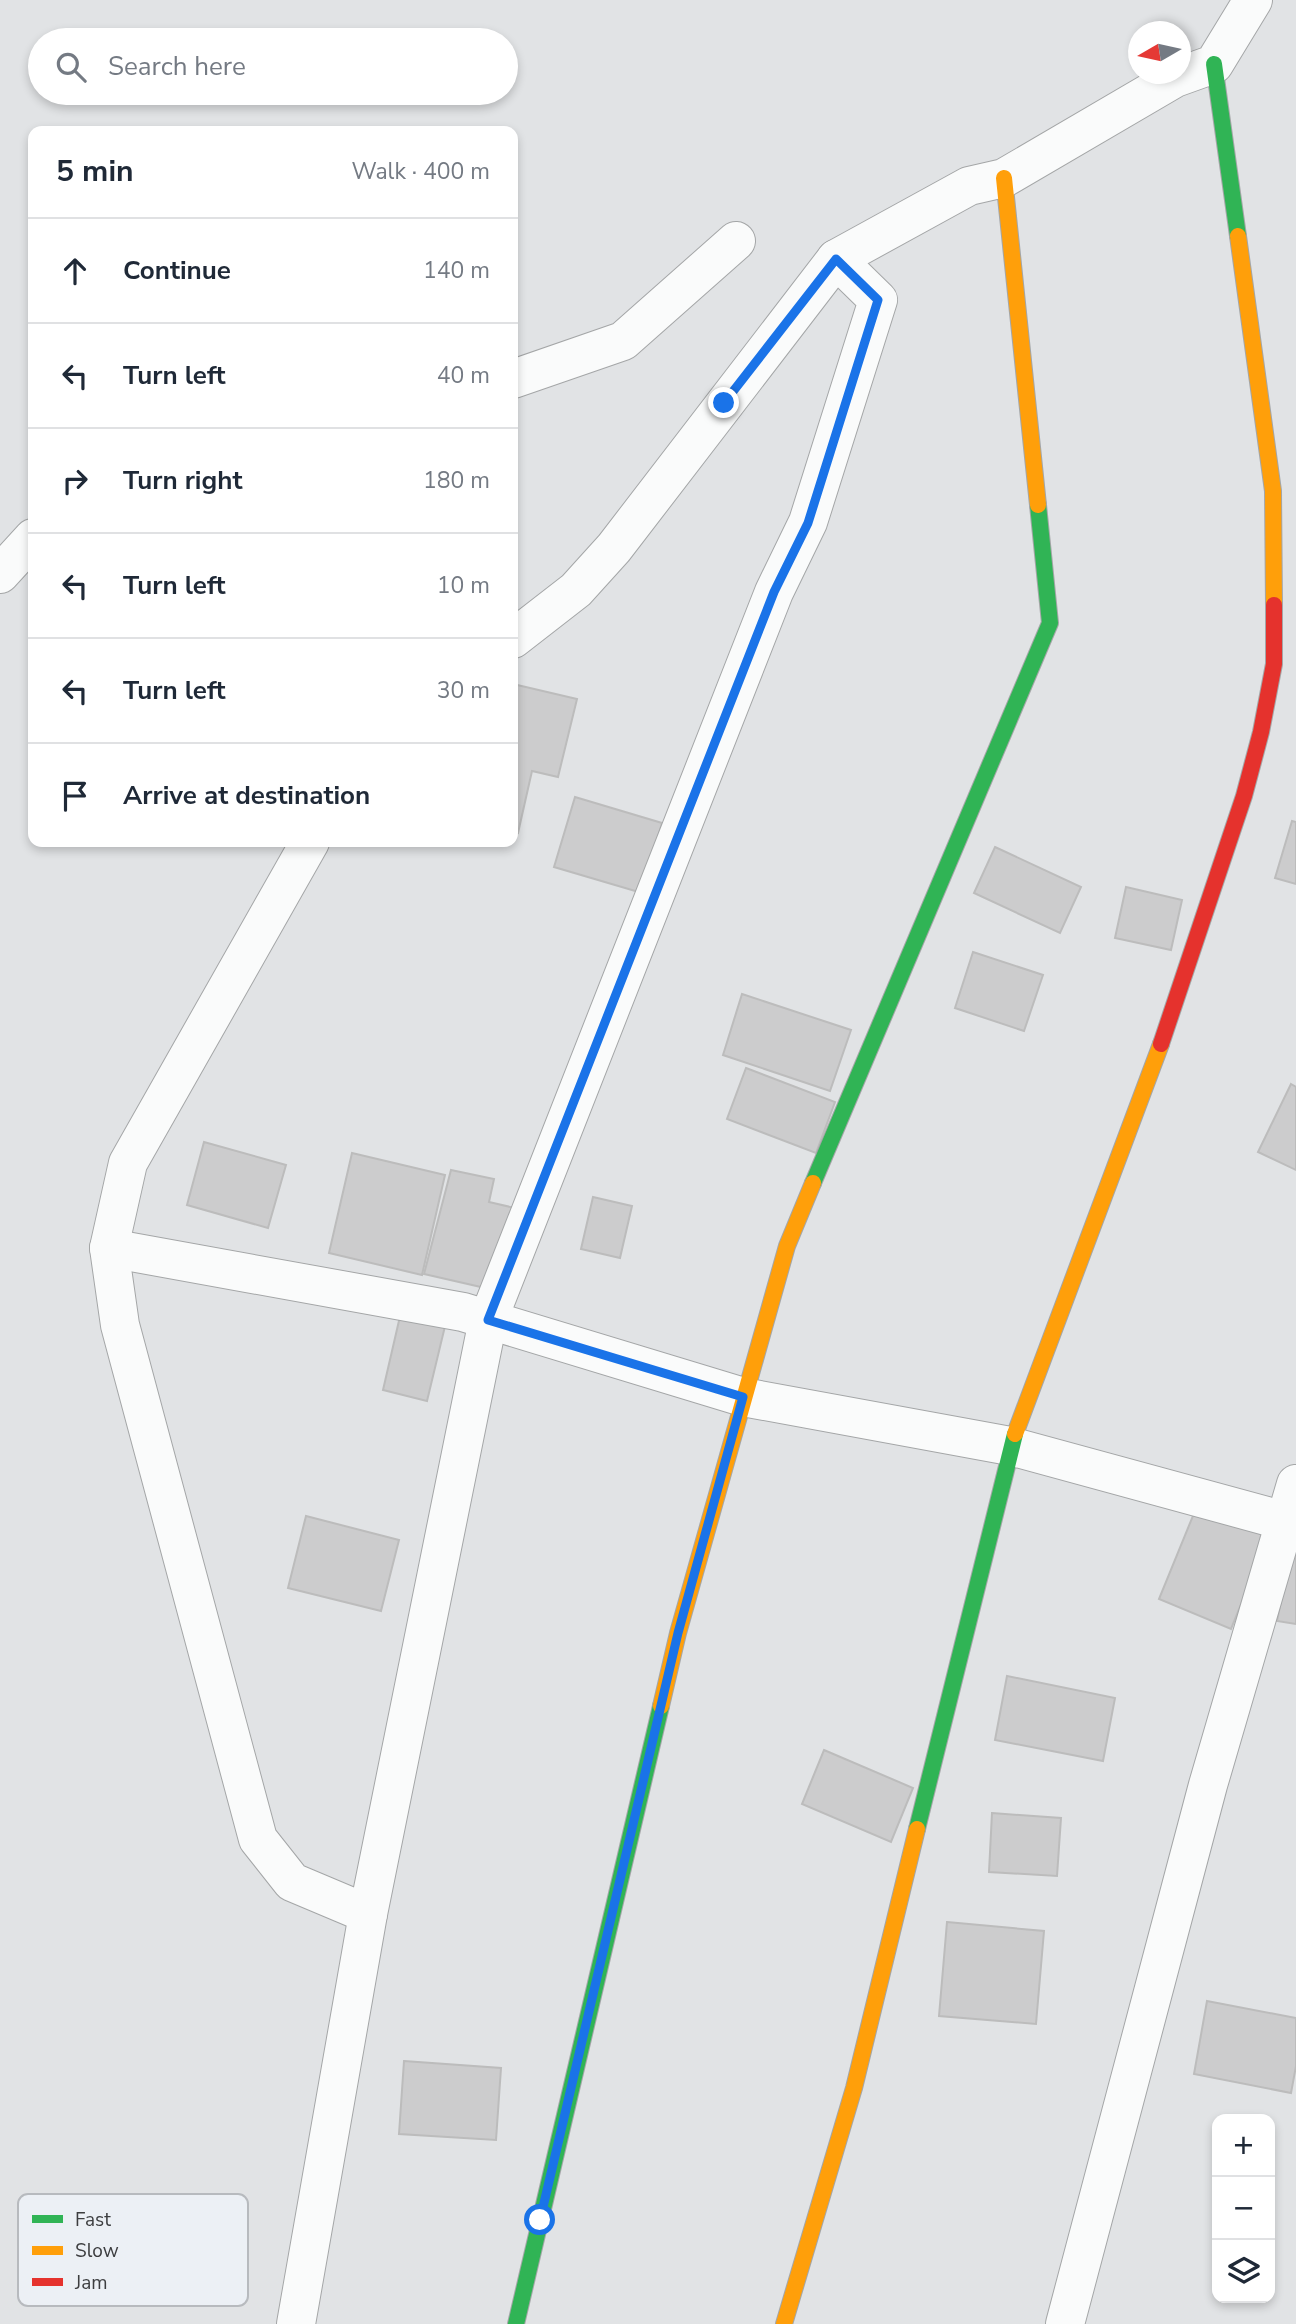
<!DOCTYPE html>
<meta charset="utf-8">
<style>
:root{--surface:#fff;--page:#f2f2f3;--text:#1f2937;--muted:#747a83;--line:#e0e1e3}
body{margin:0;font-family:"Nunito Sans",sans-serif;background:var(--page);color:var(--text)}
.controls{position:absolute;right:21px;bottom:21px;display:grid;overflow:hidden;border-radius:14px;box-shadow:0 4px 10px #0003}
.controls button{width:63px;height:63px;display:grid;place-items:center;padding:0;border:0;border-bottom:2px solid var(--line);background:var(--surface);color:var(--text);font:35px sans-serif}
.compass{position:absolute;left:1128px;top:21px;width:63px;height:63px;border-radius:50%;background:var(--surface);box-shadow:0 4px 10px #0003;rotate:261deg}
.stop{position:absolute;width:21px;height:21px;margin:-16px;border:5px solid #1a73e8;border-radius:50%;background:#fff}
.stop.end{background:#1a73e8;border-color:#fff;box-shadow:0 2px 7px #0008}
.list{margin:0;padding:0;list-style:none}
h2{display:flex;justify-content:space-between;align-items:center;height:91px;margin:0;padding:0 28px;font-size:30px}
h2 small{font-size:23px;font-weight:400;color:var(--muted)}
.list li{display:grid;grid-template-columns:46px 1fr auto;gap:21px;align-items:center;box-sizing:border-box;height:105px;padding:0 28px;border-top:2px solid var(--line)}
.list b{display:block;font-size:26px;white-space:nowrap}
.list em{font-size:23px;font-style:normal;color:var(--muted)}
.icon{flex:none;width:38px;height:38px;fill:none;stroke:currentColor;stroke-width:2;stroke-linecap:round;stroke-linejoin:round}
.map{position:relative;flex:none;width:1296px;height:2324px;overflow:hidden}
.search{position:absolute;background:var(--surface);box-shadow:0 4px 10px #0003;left:28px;top:28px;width:490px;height:77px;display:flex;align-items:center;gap:18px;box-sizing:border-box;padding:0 24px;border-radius:38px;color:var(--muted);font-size:26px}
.panel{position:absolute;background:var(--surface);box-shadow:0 4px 10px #0003;left:28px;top:126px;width:490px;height:721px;border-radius:14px}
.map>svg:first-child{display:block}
.building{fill:#cccccd;stroke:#bcbcbc;stroke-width:2}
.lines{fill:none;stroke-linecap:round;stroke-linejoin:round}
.street-casing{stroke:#a4a6a7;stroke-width:40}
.fast-casing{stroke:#a4a6a7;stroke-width:18}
.slow-casing{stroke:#a4a6a7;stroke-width:18}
.jam-casing{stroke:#a4a6a7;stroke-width:18}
.street{stroke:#fafbfb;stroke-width:38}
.fast{stroke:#30b455;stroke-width:16}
.slow{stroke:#ff9f0a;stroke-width:16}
.jam{stroke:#e5322d;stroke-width:16}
.route{stroke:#1a73e8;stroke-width:9}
.key{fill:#ecf0f5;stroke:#b7babe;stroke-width:2}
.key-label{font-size:19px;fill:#3c3d3f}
</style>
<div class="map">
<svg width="1296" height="2324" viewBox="0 0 1296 2324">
<rect width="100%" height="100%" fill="#e1e3e5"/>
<!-- building -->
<g class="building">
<polygon points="513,684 577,699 558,777 532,771 518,833 513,832"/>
<polygon points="575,797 662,823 642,893 554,867"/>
<polygon points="1292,821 1296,822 1296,884 1275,878"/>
<polygon points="995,847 1081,887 1060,933 974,893"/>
<polygon points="1126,887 1182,900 1171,950 1115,938"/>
<polygon points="973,952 1043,975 1024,1031 955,1008"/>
<polygon points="742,994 851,1030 830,1091 723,1055"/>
<polygon points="746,1068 835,1102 816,1153 727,1119"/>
<polygon points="1291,1084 1296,1087 1296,1170 1258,1152"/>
<polygon points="204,1142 286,1165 268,1228 187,1205"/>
<polygon points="352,1153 445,1175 422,1275 329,1253"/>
<polygon points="451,1170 494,1179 489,1202 519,1209 494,1290 424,1274"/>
<polygon points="593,1197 632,1206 620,1258 581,1249"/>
<polygon points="401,1312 446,1322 427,1401 383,1390"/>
<polygon points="1197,1506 1269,1536 1231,1629 1159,1599"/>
<polygon points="306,1516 399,1540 381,1611 288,1588"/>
<polygon points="1293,1541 1296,1541 1296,1624 1277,1621"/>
<polygon points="1007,1676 1115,1698 1103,1761 995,1740"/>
<polygon points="824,1750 913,1788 891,1842 802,1804"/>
<polygon points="992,1813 1061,1818 1057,1876 989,1872"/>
<polygon points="947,1922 1044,1931 1036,2024 939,2016"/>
<polygon points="1207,2001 1296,2018 1296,2066 1291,2093 1194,2074"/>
<polygon points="404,2061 501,2068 496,2140 399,2134"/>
</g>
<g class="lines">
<!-- street casing -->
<g class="street-casing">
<g id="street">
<polyline points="513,379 623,341 736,241"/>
<polyline points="0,574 33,538"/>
<polyline points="513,639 576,590 614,548 836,259 969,186 1004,178 1175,78 1214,64 1253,0"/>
<polyline points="310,842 128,1163 109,1248 120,1325 258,1839 292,1882 368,1914"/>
<polyline points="109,1248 463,1312 743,1397 1010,1446 1296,1524"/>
<polyline points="296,2324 368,1914 488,1320 774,592 808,522 878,300 836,259"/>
<polyline points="1065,2324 1208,1785 1296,1484"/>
</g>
</g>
<!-- fast casing -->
<g class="fast-casing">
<g id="fast">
<polyline points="1214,64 1238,236"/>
<polyline points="813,1183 1050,623 1038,505"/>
<polyline points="917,1829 1015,1434"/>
<polyline points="516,2324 661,1706"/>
</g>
</g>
<!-- slow casing -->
<g class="slow-casing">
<g id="slow">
<polyline points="1004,178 1038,505"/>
<polyline points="1238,236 1273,491 1274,605"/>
<polyline points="1015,1434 1161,1044"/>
<polyline points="661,1706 678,1633 787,1246 813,1183"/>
<polyline points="784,2324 854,2088 917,1829"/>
</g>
</g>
<!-- jam casing -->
<g class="jam-casing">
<polyline id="jam" points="1161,1044 1244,796 1261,732 1274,664 1274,605"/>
</g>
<!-- street -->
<use href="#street" class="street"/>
<!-- fast -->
<use href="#fast" class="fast"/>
<!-- slow -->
<use href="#slow" class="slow"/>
<!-- jam -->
<use href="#jam" class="jam"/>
</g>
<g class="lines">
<!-- route -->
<polyline class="route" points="540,2220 678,1633 743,1397 488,1320 774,592 808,523 878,300 836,259 724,403"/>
</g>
<!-- legend -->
<rect x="18" y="2194" width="230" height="112" rx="10" class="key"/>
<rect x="32" y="2215" width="31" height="8" fill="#30b455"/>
<rect x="32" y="2246" width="31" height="9" fill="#ff9f0a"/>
<rect x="32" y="2278" width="31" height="8" fill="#e5322d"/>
<g class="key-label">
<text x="75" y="2226">Fast</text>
<text x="75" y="2257">Slow</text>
<text x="75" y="2289">Jam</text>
</g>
</svg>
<div class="controls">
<button>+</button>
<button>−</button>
<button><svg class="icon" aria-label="layers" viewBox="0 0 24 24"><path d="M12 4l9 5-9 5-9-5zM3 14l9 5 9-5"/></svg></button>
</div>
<svg class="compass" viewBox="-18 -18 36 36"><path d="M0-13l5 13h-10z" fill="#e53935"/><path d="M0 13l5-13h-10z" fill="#747a83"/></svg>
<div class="stop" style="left:540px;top:2220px"></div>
<div class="stop end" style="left:724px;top:403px"></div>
<div class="search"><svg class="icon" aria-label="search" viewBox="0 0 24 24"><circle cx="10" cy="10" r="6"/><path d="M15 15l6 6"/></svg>Search here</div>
<section class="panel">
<h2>5 min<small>Walk · 400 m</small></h2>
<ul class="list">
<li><svg class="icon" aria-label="ahead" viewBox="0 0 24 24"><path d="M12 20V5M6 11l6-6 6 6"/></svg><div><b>Continue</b></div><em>140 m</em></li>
<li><svg class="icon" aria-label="left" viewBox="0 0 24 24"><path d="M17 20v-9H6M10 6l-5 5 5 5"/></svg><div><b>Turn left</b></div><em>40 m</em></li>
<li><svg class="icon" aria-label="right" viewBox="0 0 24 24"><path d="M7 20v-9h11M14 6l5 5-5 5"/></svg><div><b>Turn right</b></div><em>180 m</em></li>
<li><svg class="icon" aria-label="left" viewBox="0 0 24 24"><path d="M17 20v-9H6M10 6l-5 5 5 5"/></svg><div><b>Turn left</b></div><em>10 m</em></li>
<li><svg class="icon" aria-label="left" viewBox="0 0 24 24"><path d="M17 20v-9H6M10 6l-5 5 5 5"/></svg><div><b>Turn left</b></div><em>30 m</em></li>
<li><svg class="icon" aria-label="arrive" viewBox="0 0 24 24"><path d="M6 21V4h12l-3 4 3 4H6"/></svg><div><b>Arrive at destination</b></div></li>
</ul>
</section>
</div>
